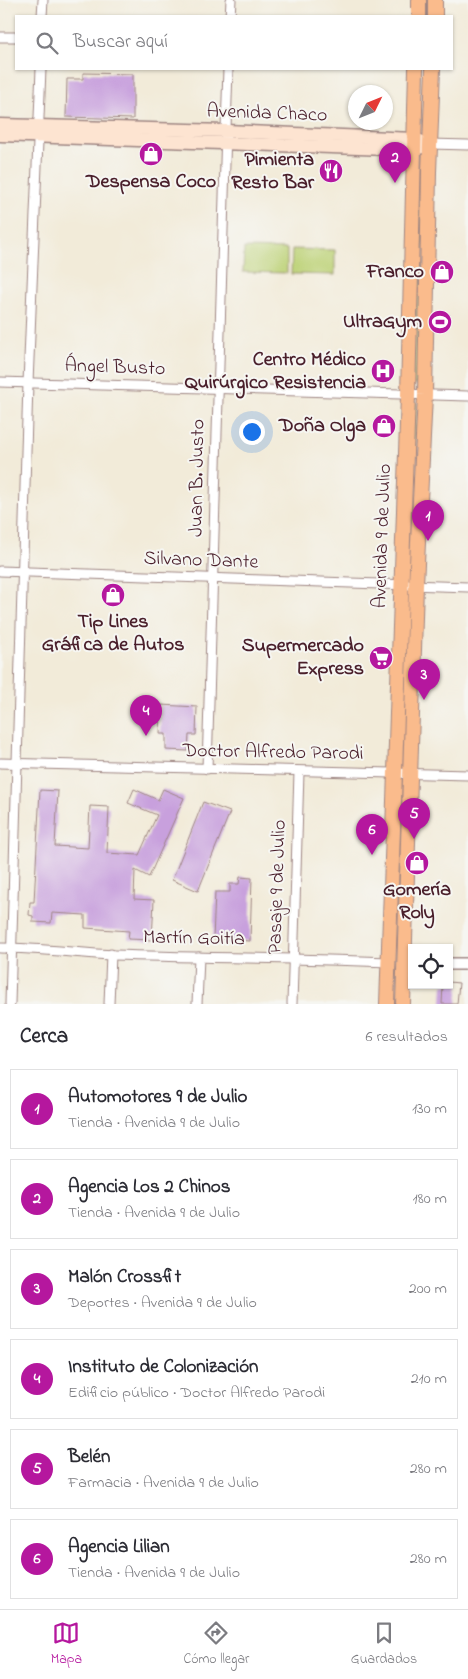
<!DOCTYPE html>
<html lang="es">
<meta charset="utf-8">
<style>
:root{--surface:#fff;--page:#f7f7f7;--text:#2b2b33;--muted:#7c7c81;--line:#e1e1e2;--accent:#b5179e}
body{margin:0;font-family:"Indie Flower",sans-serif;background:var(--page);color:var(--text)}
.controls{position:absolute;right:15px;bottom:15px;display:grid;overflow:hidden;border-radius:0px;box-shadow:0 1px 4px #0004}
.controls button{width:45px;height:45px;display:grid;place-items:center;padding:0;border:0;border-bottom:1px solid var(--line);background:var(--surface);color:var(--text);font:25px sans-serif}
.compass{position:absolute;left:348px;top:85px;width:45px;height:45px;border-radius:50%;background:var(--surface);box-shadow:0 1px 4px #0004;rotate:47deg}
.you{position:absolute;left:251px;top:431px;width:18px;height:18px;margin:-12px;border:4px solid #fff;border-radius:50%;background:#1a73e8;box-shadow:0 0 0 8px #1a73e833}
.badge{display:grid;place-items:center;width:32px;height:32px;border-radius:50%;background:var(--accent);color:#fff;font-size:16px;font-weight:700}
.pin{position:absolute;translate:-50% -41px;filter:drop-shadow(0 1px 2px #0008)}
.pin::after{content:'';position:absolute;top:26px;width:18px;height:15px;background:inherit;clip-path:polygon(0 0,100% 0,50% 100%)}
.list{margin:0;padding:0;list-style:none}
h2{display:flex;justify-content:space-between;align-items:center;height:65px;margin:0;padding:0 20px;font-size:21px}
h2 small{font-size:16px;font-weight:400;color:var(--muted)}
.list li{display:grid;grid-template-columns:32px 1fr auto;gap:15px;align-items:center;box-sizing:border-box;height:80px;margin:0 10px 10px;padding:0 10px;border:1px solid var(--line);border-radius:0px}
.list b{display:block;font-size:19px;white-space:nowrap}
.list p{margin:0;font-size:16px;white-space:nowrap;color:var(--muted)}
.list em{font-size:16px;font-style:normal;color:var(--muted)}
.icon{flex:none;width:28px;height:28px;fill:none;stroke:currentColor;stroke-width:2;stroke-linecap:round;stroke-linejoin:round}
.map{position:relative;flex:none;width:468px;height:1004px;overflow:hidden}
.search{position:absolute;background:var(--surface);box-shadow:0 1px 4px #0004;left:15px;right:15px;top:15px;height:55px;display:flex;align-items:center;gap:12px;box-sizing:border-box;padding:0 18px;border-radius:0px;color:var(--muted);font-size:19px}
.sheet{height:605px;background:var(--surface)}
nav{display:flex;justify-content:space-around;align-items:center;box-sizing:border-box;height:70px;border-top:1px solid var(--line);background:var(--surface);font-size:14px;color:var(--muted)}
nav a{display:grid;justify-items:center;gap:2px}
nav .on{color:var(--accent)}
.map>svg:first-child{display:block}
.green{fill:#bcd175;stroke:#837850}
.building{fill:#c8a0dd}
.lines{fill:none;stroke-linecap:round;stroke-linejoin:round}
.minor-casing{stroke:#9e8582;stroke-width:11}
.tertiary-casing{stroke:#9e8582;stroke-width:14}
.secondary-casing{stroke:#9e8582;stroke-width:15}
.primary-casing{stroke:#9e8582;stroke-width:16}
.minor{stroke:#fff;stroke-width:9}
.tertiary{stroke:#fff;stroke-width:11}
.secondary{stroke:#fde4d1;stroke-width:12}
.primary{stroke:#fabb8c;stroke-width:14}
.labels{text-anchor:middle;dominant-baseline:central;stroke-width:4;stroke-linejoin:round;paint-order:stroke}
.street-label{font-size:20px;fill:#4a1f2b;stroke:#f6f6f2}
.poi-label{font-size:20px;font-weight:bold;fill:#4a1f2b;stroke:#f6f6f2;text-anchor:end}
</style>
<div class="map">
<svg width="468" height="1004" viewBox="0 0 468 1004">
<rect width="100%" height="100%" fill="#f6f6f2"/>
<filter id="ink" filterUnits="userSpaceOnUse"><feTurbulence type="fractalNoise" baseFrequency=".02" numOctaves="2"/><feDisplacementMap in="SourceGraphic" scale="10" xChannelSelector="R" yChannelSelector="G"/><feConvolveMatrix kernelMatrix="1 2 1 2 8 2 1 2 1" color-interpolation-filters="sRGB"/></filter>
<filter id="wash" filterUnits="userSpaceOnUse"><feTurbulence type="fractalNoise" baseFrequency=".0096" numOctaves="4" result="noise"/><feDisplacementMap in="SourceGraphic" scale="20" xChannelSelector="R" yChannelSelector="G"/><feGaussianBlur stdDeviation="1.12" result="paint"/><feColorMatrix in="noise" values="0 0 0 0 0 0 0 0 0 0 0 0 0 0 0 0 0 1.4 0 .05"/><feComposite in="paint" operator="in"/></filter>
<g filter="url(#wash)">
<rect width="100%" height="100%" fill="#f2ebd9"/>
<!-- green -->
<g class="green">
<polygon points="419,161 426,161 418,384 412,384"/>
<polygon points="244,248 287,249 287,273 243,272"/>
<polygon points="292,249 335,250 335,275 291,274"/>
<polygon points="411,403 417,403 411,570 405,570"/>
<polygon points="399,777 405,778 401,945 395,944"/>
</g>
<g id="blocks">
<!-- building -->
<g class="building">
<polygon points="83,73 133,74 133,119 66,117 67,79 83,79"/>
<polygon points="161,705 197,707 196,735 189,735 188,751 166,750 166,734 160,734"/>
<polygon points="134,789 158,800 163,789 184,798 149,877 135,870 134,899 154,900 152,940 128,939 129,931 85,928 85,915 52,913 51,923 33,922 33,916 29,915 30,902 34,902 40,790 58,791 55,846 88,848 90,806 109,807 107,853 139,855 157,815 128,803"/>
<polygon points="203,802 230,812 198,891 172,880"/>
<polygon points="240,877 252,878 250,941 213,939 215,892 230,892 230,884 239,884"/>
<polygon points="449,982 459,983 457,1004 442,1004 443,985 449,985"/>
</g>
</g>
</g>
<g filter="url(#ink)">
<use href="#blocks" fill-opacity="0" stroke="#9e8582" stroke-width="1"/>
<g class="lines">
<!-- minor casing -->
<g class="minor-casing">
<g id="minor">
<polyline points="42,16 43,0"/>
<polyline points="230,16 231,0"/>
<polyline points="0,37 16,37"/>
<polyline points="430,144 468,145"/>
<polyline points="0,382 468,396"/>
<polyline points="0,571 468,587"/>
<polyline points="0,763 468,775"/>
<path d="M207 769C215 535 220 302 228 69"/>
<path d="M0 948C38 948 76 953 114 955 205 958 297 958 388 962"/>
<polyline points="10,1004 28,383 41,69"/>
<polyline points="109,1004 111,954"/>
<polyline points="197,1004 199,957"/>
<polyline points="292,1004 299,772"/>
</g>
</g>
<!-- tertiary casing -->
<g class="tertiary-casing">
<polyline id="tertiary" points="449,964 468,964"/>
</g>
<!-- secondary casing -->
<g class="secondary-casing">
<g id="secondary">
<polyline points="0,125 226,131 414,139 423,142"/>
<polyline points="0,135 414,150 430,144"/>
</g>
</g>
<!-- primary casing -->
<g class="primary-casing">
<g id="primary">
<polyline points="419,16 419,0"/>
<polyline points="435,16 435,0"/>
<polyline points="387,1004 408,395 416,69"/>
<polyline points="403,1004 416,585 425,395 429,172 433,69"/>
</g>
</g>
<!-- minor -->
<use href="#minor" class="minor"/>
<!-- tertiary -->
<use href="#tertiary" class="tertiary"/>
<!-- secondary -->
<use href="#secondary" class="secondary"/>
<!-- primary -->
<use href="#primary" class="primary"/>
</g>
</g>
<!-- icons -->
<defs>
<g id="shop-disc" transform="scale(1.25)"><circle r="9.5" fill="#b5179e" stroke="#f6f6f2"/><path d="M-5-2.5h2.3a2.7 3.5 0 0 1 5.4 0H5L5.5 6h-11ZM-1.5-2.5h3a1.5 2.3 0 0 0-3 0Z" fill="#fff"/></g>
<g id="restaurant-disc" transform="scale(1.25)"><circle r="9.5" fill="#b5179e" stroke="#f6f6f2"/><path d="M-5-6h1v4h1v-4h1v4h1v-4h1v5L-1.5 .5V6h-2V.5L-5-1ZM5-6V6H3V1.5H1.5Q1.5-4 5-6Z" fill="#fff"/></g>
<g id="stadium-disc" transform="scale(1.25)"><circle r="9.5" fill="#b5179e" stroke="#f6f6f2"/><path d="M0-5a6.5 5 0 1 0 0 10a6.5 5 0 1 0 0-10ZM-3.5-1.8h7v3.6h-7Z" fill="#fff"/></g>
<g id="hospital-disc" transform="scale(1.25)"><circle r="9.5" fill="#b5179e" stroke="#f6f6f2"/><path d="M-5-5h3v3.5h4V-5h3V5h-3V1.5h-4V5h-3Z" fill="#fff"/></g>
<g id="supermarket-disc" transform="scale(1.25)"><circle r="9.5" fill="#b5179e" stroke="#f6f6f2"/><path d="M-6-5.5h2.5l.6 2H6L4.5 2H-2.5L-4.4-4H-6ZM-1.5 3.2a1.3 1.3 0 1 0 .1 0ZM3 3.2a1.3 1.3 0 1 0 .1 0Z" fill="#fff"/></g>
</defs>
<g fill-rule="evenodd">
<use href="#shop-disc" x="151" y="154"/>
<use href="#restaurant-disc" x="331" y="171"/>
<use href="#shop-disc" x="442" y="272"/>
<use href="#stadium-disc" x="440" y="322"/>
<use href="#hospital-disc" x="383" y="371"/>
<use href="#shop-disc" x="384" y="426"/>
<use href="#shop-disc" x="113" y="595"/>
<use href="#supermarket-disc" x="381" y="658"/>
<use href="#shop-disc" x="417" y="863"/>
</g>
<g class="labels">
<!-- street labels -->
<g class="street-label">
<text transform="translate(267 114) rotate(2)">Avenida Chaco</text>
<text transform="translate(115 368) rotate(2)">Ángel Busto</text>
<text transform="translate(198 478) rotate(-89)">Juan B. Justo</text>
<text transform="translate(383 536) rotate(-88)">Avenida 9 de Julio</text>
<text transform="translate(201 561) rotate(2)">Silvano Dante</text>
<text transform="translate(273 753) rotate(1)">Doctor Alfredo Parodi</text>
<text transform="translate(278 887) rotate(-88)">Pasaje 9 de Julio</text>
<text transform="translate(194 939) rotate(1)">Martín Goitía</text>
</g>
<!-- poi labels -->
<g class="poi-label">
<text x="314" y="160">Pimienta<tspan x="314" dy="23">Resto Bar</tspan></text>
<text x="151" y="182" text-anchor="middle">Despensa Coco</text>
<text x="424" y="272">Franco</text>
<text x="422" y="322">UltraGym</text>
<text x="366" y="360">Centro Médico<tspan x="366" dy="23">Quirúrgico Resistencia</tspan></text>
<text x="366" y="426">Doña Olga</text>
<text x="113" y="622" text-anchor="middle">Tip Lines<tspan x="113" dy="23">Gráfica de Autos</tspan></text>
<text x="364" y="646">Supermercado<tspan x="364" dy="23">Express</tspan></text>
<text x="417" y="890" text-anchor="middle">Gomería<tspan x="417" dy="23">Roly</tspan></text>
</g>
</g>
</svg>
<div class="controls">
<button><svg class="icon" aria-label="locate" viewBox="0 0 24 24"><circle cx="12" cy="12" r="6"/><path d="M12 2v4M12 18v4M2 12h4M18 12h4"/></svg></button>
</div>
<svg class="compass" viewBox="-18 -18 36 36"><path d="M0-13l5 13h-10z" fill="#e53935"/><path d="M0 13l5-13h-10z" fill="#7c7c81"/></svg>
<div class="you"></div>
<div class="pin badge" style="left:428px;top:541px">1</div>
<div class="pin badge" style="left:395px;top:183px">2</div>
<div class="pin badge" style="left:424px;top:700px">3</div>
<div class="pin badge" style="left:146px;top:736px">4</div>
<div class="pin badge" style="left:414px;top:839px">5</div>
<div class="pin badge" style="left:372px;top:855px">6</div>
<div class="search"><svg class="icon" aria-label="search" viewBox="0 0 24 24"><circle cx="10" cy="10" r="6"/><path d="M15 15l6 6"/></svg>Buscar aquí</div>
</div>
<section class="sheet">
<h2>Cerca<small>6 resultados</small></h2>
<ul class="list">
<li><span class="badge">1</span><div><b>Automotores 9 de Julio</b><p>Tienda · Avenida 9 de Julio</p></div><em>130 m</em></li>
<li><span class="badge">2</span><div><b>Agencia Los 2 Chinos</b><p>Tienda · Avenida 9 de Julio</p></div><em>180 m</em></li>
<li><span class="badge">3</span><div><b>Malón Crossfit</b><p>Deportes · Avenida 9 de Julio</p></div><em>200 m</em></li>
<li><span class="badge">4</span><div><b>Instituto de Colonización</b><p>Edificio público · Doctor Alfredo Parodi</p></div><em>210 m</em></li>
<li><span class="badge">5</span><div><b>Belén</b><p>Farmacia · Avenida 9 de Julio</p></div><em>280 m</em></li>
<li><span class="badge">6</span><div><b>Agencia Lilian</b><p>Tienda · Avenida 9 de Julio</p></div><em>280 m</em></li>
</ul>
</section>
<nav>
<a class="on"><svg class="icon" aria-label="map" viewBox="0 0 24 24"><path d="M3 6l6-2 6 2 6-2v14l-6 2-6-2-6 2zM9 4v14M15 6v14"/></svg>Mapa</a>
<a><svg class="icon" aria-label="directions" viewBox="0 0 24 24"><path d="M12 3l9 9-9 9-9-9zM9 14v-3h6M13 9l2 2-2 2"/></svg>Cómo llegar</a>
<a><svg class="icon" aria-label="saved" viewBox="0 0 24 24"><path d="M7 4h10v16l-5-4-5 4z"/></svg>Guardados</a>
</nav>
